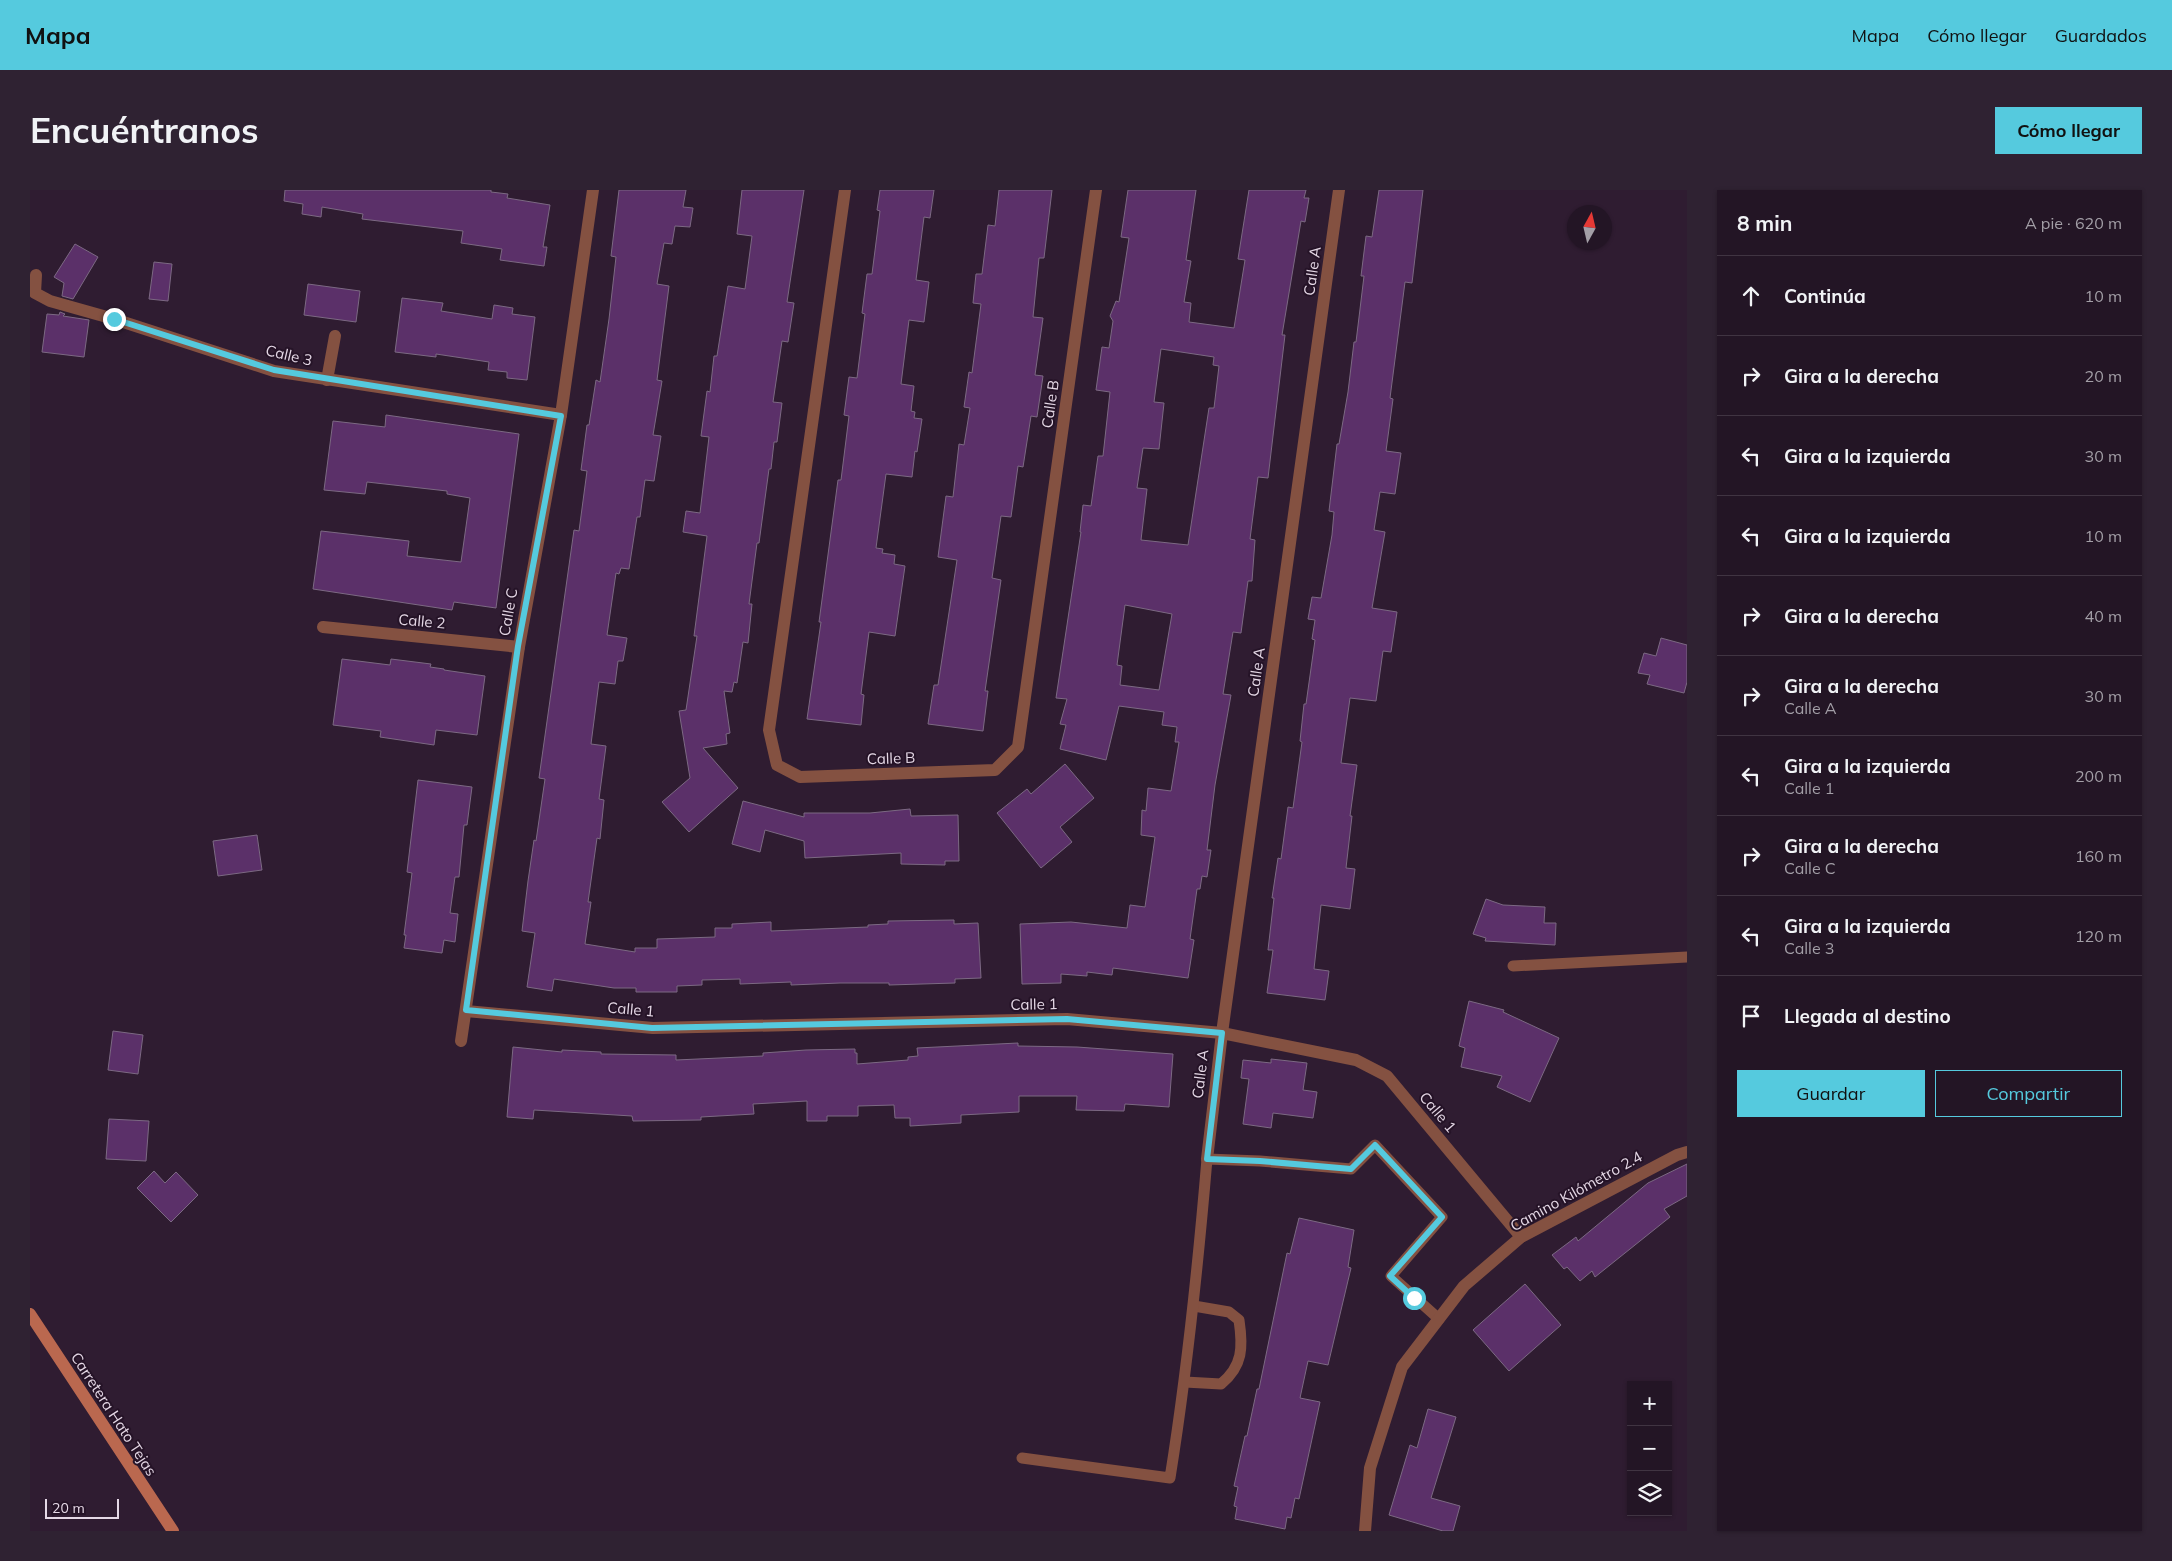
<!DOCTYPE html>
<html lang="es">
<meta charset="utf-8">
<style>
:root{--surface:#231525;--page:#2f2232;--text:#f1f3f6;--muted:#a39fa7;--line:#403442;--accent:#55cade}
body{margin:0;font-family:Mulish,sans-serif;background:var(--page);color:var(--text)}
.controls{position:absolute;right:15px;bottom:15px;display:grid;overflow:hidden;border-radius:0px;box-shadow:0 1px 4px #0004}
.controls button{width:45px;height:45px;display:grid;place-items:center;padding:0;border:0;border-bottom:1px solid var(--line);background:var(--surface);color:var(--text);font:25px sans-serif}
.compass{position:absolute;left:1537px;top:15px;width:45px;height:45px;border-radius:50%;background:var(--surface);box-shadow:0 1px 4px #0004;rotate:8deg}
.scale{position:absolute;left:15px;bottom:12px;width:74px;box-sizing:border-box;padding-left:5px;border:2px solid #e5d8e6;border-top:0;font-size:14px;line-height:18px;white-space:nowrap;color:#e5d8e6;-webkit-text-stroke:4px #251327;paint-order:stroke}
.stop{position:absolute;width:15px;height:15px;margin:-11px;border:4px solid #55cade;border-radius:50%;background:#fff}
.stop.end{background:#55cade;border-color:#fff;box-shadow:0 1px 5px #0008}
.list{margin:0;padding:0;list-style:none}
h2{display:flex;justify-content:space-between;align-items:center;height:65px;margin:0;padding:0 20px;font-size:21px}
h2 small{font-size:16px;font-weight:400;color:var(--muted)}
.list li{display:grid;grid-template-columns:32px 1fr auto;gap:15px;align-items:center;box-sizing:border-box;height:80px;padding:0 20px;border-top:1px solid var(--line)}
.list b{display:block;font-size:19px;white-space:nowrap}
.list p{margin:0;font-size:16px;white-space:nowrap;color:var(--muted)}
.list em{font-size:16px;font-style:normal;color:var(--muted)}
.actions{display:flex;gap:10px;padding:15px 20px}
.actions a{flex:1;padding:11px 0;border:1px solid var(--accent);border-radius:0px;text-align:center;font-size:18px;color:var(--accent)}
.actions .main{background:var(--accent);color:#111}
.icon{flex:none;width:28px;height:28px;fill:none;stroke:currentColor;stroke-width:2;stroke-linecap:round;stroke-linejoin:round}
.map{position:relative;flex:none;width:1657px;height:1341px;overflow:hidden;border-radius:0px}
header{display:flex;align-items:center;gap:30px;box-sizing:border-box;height:70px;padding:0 25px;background:var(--accent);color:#111}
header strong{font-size:24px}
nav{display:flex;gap:28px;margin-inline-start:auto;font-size:18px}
.intro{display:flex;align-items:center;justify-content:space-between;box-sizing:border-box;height:120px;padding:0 30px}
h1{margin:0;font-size:35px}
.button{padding:12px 22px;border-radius:0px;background:var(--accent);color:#111;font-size:18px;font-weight:700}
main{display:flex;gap:30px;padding:0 30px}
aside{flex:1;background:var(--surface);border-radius:0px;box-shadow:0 1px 4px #0004}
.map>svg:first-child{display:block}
.building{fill:#5b3069;stroke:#7c6983;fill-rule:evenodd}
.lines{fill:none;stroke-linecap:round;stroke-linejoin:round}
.lane{stroke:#845141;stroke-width:11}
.street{stroke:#845141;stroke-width:12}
.secondary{stroke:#ba684f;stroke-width:12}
.route{stroke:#55cade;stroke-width:6}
.labels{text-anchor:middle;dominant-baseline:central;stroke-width:4;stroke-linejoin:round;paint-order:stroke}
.street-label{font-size:15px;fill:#e5d8e6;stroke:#251327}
</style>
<header>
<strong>Mapa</strong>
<nav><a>Mapa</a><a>Cómo llegar</a><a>Guardados</a></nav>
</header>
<div class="intro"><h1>Encuéntranos</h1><a class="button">Cómo llegar</a></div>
<main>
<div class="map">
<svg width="1657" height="1341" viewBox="0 0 1657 1341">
<rect width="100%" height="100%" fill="#2f1c31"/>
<!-- building -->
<g class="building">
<polygon points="255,0 461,0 461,2 478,4 477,8 520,15 513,57 517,57 514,76 470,70 472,59 431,53 433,41 332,29 333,24 292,17 291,27 272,24 273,14 254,11"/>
<polygon points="589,0 656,0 653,17 663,18 660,37 645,36 642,54 634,53 627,94 639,96 627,190 632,191 623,245 631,246 624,291 615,290 610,327 607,327 599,379 591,378 589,384 586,383 577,445 597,448 593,471 588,471 585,494 569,492 561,554 576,556 569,609 574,610 570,649 567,648 558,712 561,712 555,754 605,762 605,758 627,758 627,749 685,747 685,738 702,738 702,734 741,732 741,741 838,737 838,735 858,734 858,731 924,730 924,734 948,733 951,788 925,789 925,793 859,795 859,793 810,793 761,795 761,792 710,794 710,789 672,790 672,795 647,796 647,802 606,802 606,798 584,798 524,789 522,801 497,797 505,743 492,741 498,691 504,650 506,651 515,589 509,588 544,340 549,341 557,281 551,280 557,235 559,235 566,190 570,192 579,129 586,67 581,66"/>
<polygon points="712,0 774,0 757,112 764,113 758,152 752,151 743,212 752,213 747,252 744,252 741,279 739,279 729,353 727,353 719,414 722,414 718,453 713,452 707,493 704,492 702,502 694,501 700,543 696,544 697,554 673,558 708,598 659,642 632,612 660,588 649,521 656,520 667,446 664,446 677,346 653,342 656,321 670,323 679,247 671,246 677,201 680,202 684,166 687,166 698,96 715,99 722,46 707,44"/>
<polygon points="850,0 904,0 900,28 894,27 886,90 899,92 894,132 879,130 871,194 884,196 881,221 885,222 884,228 892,229 887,262 885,261 882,287 856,284 846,358 853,359 852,363 865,365 864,374 875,376 865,446 839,442 831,504 834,505 831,535 777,529 791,432 789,432 808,290 811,290 819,226 814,225 819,187 827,188 835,124 832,123 837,84 842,84 850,21 847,20"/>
<polygon points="969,0 1022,0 1014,68 1009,68 1003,127 1013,128 1005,185 1013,186 1007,227 1001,226 993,277 988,276 981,327 971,326 962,388 971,390 955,501 958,501 953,541 898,534 904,495 908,495 927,370 908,367 916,306 923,307 929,254 934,255 940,218 934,217 939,182 942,183 951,114 943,113 946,84 952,84 958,35 965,36"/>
<path d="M1098 0H1166L1156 70 1161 71 1154 112 1161 113 1159 132 1204 138 1215 70 1208 69 1219 0H1276L1274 8H1279L1275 32 1271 31 1252 145H1255L1238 288 1228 287 1220 349 1225 350 1222 391H1218L1211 443 1203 442 1193 504 1201 505 1185 595 1177 660H1181L1177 687 1172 686 1170 699H1167L1160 749 1164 750 1158 788 1083 778 1082 785 1057 782V786L1031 784V793L992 794 990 734 1041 732 1097 738 1100 715 1115 717 1125 647 1111 645 1112 620 1116 621 1118 598 1141 601 1149 552H1145L1147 537 1132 535 1134 522 1089 516 1076 570 1030 559 1036 535 1030 534 1037 509 1026 508 1051 342H1050L1053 315 1061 316 1068 266H1073L1080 202 1066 200 1072 157 1079 158 1083 131 1080 126 1086 111 1089 112 1099 48 1091 47ZM1131 159 1184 167 1183 175 1189 176 1184 218H1179L1158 355 1111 350 1117 299 1107 298 1113 258 1129 259 1134 213 1124 212ZM1095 415 1142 424 1129 500 1090 495 1092 476 1087 475Z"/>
<polygon points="1349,0 1393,0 1382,93 1375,92 1360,208 1363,209 1356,261 1371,263 1365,304 1350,302 1344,340 1355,342 1342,418 1367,422 1361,462 1353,461 1346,511 1320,508 1311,573 1327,575 1320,626 1322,626 1316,678 1325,679 1320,719 1291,715 1284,779 1299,781 1295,810 1237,803 1243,760 1238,760 1244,708 1242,708 1248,668 1251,669 1258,617 1263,618 1272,552 1270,551 1274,514 1276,514 1285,450 1282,449 1285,430 1278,429 1282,407 1291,408 1302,345 1304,322 1299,321 1307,254 1309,254 1318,202 1324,152 1326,152 1334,86 1331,86 1336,46 1342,47"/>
<polygon points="45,54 68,67 43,109 32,106 34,93 24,87"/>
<polygon points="124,72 142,74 138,111 119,109"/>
<polygon points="278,94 330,101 326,132 274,125"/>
<polygon points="372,108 413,113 411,121 462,129 464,115 483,118 482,124 505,127 497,190 477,188 477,182 458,180 459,172 406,164 406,167 365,162"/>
<polygon points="30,122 35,124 33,126 59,130 54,167 12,162 17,124 29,125"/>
<polygon points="356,225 489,244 466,418 424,412 422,420 283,399 291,341 379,351 377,366 431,372 440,308 417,304 417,301 337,292 335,304 294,300 303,231 355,237"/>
<polygon points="1631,448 1657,455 1657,492 1654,503 1617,494 1620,485 1608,483 1614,463 1626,466"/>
<polygon points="312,469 360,475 361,469 401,474 400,477 414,479 414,480 455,486 447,545 406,540 404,555 350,547 351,541 303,535"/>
<polygon points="1035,574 1064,608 1030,637 1042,652 1011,678 967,623 997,599 1001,604"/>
<polygon points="388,590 442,597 437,635 434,635 429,687 425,687 420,723 428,724 425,752 414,750 412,763 374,758 376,745 374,745 382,683 377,682"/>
<polygon points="713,611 774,627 774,623 840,623 880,619 881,626 928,625 929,671 915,671 915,675 871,674 871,663 775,668 774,651 735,640 730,662 702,654"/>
<polygon points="227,645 232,680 188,686 183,651"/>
<polygon points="1456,709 1473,715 1515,717 1514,733 1526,733 1525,755 1455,751 1456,748 1443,744"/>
<polygon points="1439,811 1474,820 1473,822 1529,848 1500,912 1467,897 1472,886 1431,877 1435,858 1429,856"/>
<polygon points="83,841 113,845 108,884 78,880"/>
<polygon points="988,853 988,856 1047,857 1143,864 1139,917 1095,914 1094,921 1046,920 1047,906 989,906 989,922 931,925 931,933 880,936 880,928 865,928 864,915 828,916 828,926 797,926 797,931 777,931 777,911 723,914 724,924 671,927 671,930 603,931 602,926 504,920 503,929 477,927 483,857 532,862 532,860 571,862 571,864 646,865 646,870 733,866 733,863 776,860 825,859 825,863 827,863 827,874 878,870 878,867 888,866 887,858"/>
<polygon points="1241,869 1277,873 1273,900 1287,902 1283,928 1243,923 1241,938 1213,934 1219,889 1211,888 1213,870 1241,873"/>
<polygon points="79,929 119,931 116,971 76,969"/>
<polygon points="1657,974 1657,1006 1634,1019 1640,1027 1565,1087 1562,1081 1550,1091 1537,1077 1534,1079 1522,1065 1546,1047 1548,1051 1618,993"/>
<polygon points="124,981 135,993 146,982 168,1005 141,1032 107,998"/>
<polygon points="1269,1028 1324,1040 1318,1077 1321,1078 1298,1175 1278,1171 1270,1208 1290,1212 1269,1309 1265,1308 1261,1328 1257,1327 1255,1339 1205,1329 1207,1317 1204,1316 1208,1297 1204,1296 1215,1246 1217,1246 1227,1199 1229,1199 1257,1063 1260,1064"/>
<polygon points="1495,1094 1531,1135 1479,1181 1443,1140"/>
<polygon points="1398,1219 1426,1227 1401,1308 1430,1316 1423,1341 1413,1341 1359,1325 1380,1255 1387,1258"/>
</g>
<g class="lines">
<!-- lane -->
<g class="lane">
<polyline points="1483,776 1657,767"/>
<path d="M1155 1192 1191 1194C1213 1176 1213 1157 1209 1130L1199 1122 1164 1116"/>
<path d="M992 1268 1140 1288C1157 1182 1168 1076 1177 969L1230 971 1321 979 1345 955 1412 1027 1361 1086 1409 1129"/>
</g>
<!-- street -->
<g class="street">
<polyline points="815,0 739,540 747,575 770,587 965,580 988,557 1066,0"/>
<polyline points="6,85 5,103 20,111 84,129 244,181 531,225"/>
<polyline points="297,190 305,146"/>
<polyline points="293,437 489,457"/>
<polyline points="436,821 623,838 1037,829 1192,843 1326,870 1357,886 1491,1047"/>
<polyline points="431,851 489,457 531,225 563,0"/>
<polyline points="1177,969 1192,843 1309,0"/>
<polyline points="1335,1341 1340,1278 1372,1177 1434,1096 1491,1047 1647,965 1657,962"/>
</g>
<!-- secondary -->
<polyline class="secondary" points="0,1124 143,1341"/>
</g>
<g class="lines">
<!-- route -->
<polyline class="route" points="84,129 244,180 531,226 488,456 436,820 622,838 1037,829 1192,843 1177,969 1230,971 1321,979 1345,955 1412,1027 1360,1086 1384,1108"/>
</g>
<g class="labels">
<!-- street labels -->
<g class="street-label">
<text transform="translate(1282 81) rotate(-82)">Calle A</text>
<text transform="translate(259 165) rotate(13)">Calle 3</text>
<text transform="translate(1020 214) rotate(-82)">Calle B</text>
<text transform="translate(478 422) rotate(-80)">Calle C</text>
<text transform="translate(392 431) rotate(5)">Calle 2</text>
<text transform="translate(1226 482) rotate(-82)">Calle A</text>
<text transform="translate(861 568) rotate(-2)">Calle B</text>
<text transform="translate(1004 814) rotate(-1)">Calle 1</text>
<text transform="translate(601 819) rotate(5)">Calle 1</text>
<text transform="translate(1170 884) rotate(-83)">Calle A</text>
<text transform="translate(1408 922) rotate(50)">Calle 1</text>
<text transform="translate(1546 1001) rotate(-29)">Camino Kilómetro 2.4</text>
<text transform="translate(84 1224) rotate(57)">Carretera Hato Tejas</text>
</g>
</g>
</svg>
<div class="controls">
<button>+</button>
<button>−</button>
<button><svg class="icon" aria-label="layers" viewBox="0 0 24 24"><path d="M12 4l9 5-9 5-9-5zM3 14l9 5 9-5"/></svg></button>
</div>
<svg class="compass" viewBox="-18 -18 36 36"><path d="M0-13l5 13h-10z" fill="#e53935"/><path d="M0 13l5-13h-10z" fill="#a39fa7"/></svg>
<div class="scale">20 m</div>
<div class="stop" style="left:1384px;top:1108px"></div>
<div class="stop end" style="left:84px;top:129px"></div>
</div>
<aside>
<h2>8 min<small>A pie · 620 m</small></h2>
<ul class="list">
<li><svg class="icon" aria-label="ahead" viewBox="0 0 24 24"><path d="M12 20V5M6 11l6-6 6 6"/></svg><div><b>Continúa</b></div><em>10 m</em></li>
<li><svg class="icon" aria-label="right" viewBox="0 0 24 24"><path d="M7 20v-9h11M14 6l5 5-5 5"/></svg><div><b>Gira a la derecha</b></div><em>20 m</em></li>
<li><svg class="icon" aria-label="left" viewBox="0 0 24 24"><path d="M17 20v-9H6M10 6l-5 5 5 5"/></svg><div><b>Gira a la izquierda</b></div><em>30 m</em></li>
<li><svg class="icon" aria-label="left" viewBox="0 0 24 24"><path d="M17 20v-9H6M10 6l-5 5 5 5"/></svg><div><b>Gira a la izquierda</b></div><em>10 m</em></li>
<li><svg class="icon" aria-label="right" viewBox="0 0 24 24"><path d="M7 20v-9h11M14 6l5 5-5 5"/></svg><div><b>Gira a la derecha</b></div><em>40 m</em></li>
<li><svg class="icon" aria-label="right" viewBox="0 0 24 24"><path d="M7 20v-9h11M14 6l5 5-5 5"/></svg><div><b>Gira a la derecha</b><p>Calle A</p></div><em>30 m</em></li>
<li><svg class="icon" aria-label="left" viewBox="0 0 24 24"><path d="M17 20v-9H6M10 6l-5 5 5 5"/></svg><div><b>Gira a la izquierda</b><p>Calle 1</p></div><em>200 m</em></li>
<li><svg class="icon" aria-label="right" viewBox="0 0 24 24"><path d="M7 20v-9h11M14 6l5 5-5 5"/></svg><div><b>Gira a la derecha</b><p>Calle C</p></div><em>160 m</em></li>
<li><svg class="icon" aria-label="left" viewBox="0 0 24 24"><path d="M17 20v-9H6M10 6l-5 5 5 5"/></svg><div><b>Gira a la izquierda</b><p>Calle 3</p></div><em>120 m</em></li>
<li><svg class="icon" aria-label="arrive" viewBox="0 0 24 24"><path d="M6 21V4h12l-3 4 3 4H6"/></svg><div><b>Llegada al destino</b></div></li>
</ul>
<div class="actions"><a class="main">Guardar</a><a>Compartir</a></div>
</aside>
</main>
